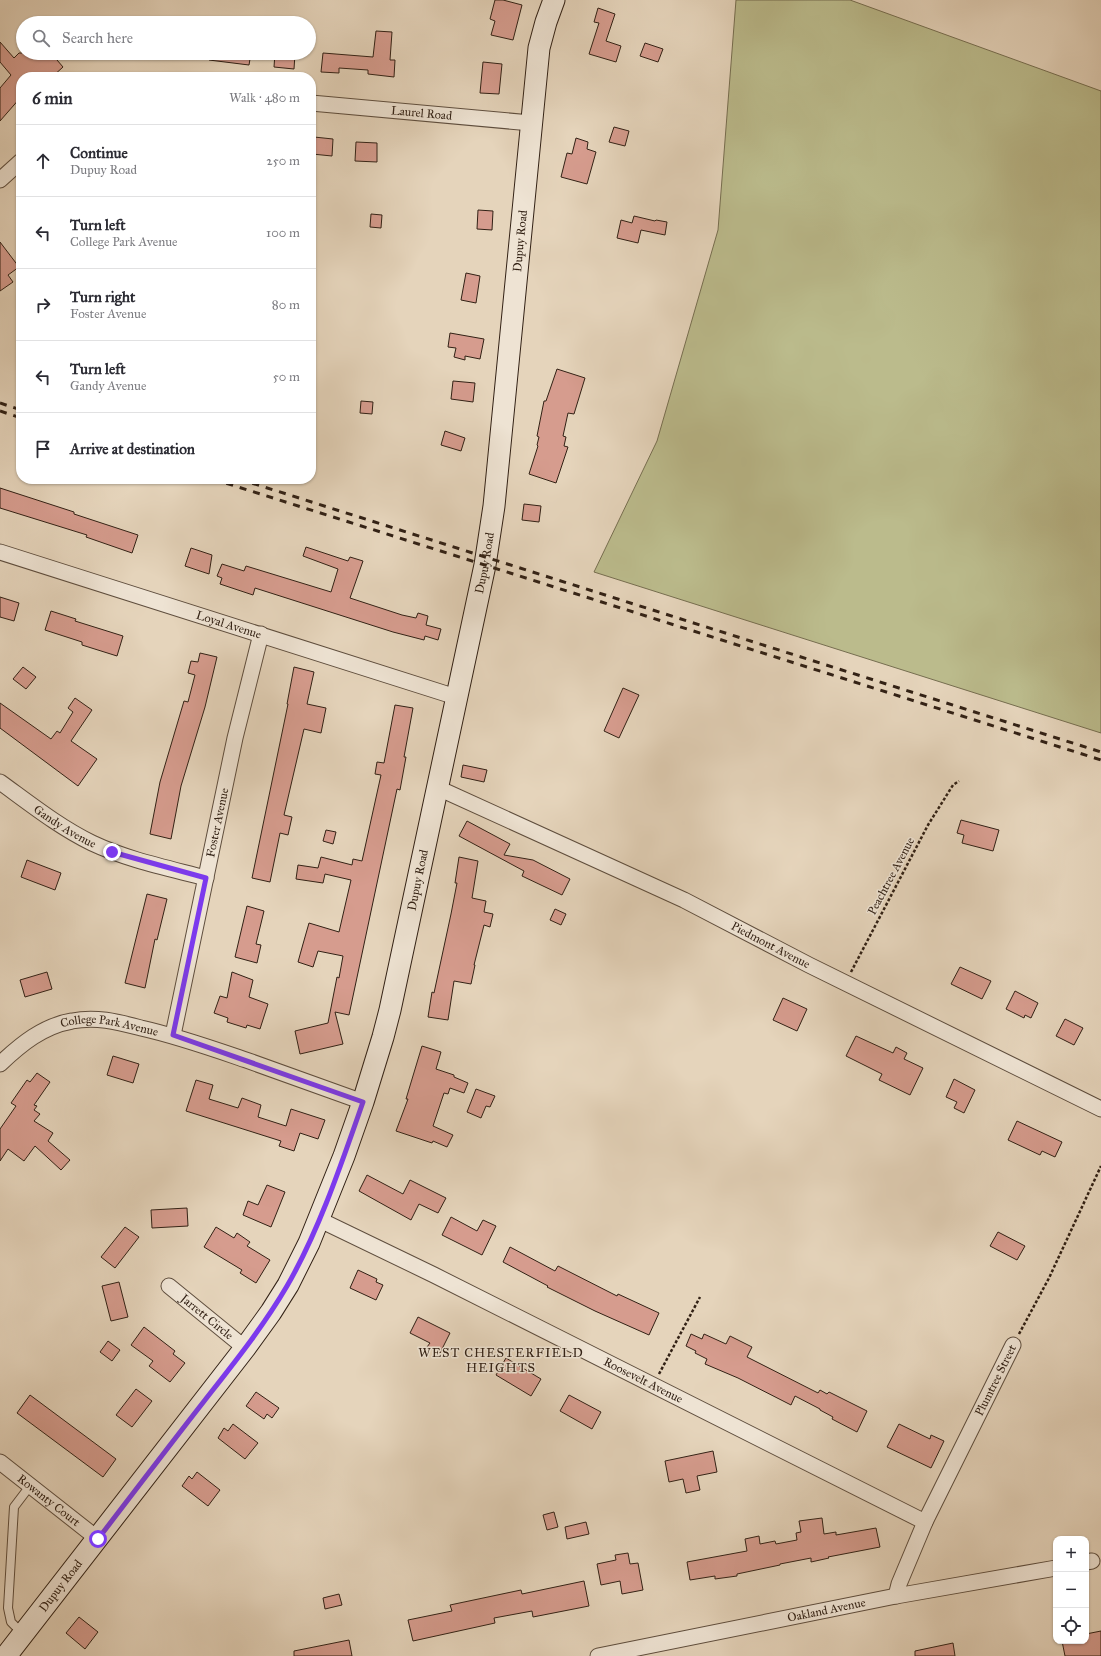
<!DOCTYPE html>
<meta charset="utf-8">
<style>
:root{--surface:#fff;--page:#f7f7f7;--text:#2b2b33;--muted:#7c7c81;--line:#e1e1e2}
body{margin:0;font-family:"IM FELL Great Primer",serif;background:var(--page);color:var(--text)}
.controls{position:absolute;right:12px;bottom:12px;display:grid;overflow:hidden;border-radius:8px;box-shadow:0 1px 3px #0004}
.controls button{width:36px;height:36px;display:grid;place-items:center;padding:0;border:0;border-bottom:1px solid var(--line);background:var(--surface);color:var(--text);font:20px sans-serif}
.stop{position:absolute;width:12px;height:12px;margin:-9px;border:3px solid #7c3aed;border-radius:50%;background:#fff}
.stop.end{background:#7c3aed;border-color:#fff;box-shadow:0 1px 4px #0008}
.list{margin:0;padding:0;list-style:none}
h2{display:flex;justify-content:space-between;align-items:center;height:52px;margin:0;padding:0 16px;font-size:17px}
h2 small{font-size:13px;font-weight:400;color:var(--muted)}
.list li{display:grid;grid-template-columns:26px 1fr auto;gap:12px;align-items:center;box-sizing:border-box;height:72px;padding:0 16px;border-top:1px solid var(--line)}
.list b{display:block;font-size:15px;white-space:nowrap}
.list p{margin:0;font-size:13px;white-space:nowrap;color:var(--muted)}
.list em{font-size:13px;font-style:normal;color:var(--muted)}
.icon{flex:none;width:22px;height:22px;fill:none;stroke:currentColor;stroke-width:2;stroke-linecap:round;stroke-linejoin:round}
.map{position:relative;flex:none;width:1101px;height:1656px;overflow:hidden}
.search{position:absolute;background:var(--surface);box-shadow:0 1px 3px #0004;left:16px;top:16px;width:300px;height:44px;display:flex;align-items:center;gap:10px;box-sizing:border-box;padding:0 14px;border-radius:22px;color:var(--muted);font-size:15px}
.panel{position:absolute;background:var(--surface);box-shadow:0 1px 3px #0004;left:16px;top:72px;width:300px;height:412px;border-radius:16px}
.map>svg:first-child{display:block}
.green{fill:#bbbb8c;stroke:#766e50}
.building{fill:#d69c8e;stroke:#322115}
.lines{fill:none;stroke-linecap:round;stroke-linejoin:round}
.lane-casing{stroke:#5f4e3e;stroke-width:10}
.street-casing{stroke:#5f4e3e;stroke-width:17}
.secondary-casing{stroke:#322115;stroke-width:23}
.path{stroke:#322115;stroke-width:2.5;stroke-dasharray:3 2;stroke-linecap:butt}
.lane{stroke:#eee3d3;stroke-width:8}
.street{stroke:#eee3d3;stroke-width:15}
.secondary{stroke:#eee3d3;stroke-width:21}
.rail{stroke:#322115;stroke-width:3;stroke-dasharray:7 7;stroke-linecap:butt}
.route{stroke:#7c3aed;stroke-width:5}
.labels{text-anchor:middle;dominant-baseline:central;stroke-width:3;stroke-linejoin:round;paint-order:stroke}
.street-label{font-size:12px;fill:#322115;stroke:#eee3d3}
.neighbourhood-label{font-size:13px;letter-spacing:1px;fill:#322115;stroke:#eee3d3}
</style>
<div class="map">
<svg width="1101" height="1656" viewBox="0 0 1101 1656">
<rect width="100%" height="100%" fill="#e5d4bb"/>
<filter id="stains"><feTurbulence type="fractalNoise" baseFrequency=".005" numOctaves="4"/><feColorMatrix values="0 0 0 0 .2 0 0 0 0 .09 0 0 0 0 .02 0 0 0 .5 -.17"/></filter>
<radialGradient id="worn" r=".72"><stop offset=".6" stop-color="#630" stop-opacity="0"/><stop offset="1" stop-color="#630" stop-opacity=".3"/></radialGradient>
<!-- green -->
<polygon class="green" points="736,0 850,0 1101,91 1101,733 594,572 657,441 718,230"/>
<!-- building -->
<g class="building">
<polygon points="495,0 503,0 522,5 513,40 491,35 495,21 490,19"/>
<polygon points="598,8 615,14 606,41 621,46 616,62 589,54 599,23 594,22"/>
<polygon points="376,31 392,32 390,60 395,60 394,77 368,74 368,70 339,68 339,73 321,72 323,53 373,57"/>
<polygon points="0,42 14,58 19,53 51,53 63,67 52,77 21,77 21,97 0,121 0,88 11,75 0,62"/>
<polygon points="645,43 663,49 658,62 640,56"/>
<polygon points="210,53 251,53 249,65 209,60"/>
<polygon points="275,53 295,54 294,69 274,67"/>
<polygon points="483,62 502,64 499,94 480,93"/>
<polygon points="614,127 629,131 625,146 609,142"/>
<polygon points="314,137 333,139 332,156 312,154"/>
<polygon points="576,138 588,142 587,149 596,152 587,184 561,177 567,153 572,154"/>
<polygon points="356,142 377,143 377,162 355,161"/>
<polygon points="478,210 493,211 492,230 477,229"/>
<polygon points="371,214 382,215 381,228 370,227"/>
<polygon points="634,216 655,221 656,220 667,222 665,235 641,230 638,243 617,238 621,220 632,223"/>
<polygon points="0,242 19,267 8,275 13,282 0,291"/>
<polygon points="466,273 480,276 476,303 461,300"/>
<polygon points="450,333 484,339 480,359 465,356 465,360 454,357 456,348 448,347"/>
<polygon points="557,369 585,378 574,414 568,413 563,436 566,437 564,446 568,447 556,483 529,474 538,446 537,445 539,437 537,436 544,401 546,401"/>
<polygon points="453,381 475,383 473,402 451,399"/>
<polygon points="361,401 373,402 372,414 360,413"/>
<polygon points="445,431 465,438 461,451 441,445"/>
<polygon points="0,488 74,512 74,514 138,535 132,553 86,537 87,535 0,508"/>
<polygon points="524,504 541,506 539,522 522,520"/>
<polygon points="306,547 348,561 350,557 363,561 350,598 402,615 416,618 418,613 428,616 426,625 441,629 438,640 425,636 424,640 393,632 255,588 253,595 220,584 222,578 217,576 222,564 244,571 246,566 331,592 338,569 303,556"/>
<polygon points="191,548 212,555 209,574 185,566"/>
<polygon points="0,597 19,603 14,621 0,617"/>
<polygon points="51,611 76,619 75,621 123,636 117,656 82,645 82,642 45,630"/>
<polygon points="200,653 217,657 205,707 181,786 171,839 150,834 160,782 184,701 188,702 195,675 188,673 191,661 198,662"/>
<polygon points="23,667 36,677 26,689 13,679"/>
<polygon points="294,667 314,672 307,704 326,708 321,733 304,729 284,815 292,817 288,835 280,833 270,882 252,878 288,704 287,704"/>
<polygon points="623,688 639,695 619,738 604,731"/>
<polygon points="75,698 92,710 71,741 97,759 78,786 0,728 0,703 51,739 57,731 60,733 73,712 68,708"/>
<polygon points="395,705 413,708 404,757 406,757 400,790 397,789 349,1015 335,1012 343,1044 300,1054 295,1031 328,1023 337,977 339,978 343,956 318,951 313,967 298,962 303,944 309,923 339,932 351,880 325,874 323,883 296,879 298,865 318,868 321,857 352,865 353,859 362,861 381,775 375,774 377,762 384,763"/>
<polygon points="463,765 487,770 484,782 461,777"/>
<polygon points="961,820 999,830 993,851 962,843 964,835 957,833"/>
<polygon points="467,821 510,844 504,855 533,860 570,879 562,895 522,876 524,871 459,836"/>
<polygon points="326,830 336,832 333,844 323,841"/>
<polygon points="459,857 478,861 472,898 486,901 484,912 493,914 490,927 484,925 474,965 475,965 471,984 454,981 448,1020 428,1017 432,992 434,993 451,914 457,883 455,883"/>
<polygon points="27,860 61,873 55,890 21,877"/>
<polygon points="147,894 167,899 157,940 155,939 145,988 125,983"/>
<polygon points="247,906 264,911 256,944 261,945 257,963 235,957"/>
<polygon points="555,909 566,914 561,925 550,920"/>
<polygon points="960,967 991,981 982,999 951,984"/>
<polygon points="47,972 52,989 25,997 20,980"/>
<polygon points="232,972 253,980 249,997 268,1004 260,1029 247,1025 246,1028 227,1022 228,1018 214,1013 220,996 227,998"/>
<polygon points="1015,991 1038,1003 1031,1018 1025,1015 1024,1018 1006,1009"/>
<polygon points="783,998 807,1009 797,1031 773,1020"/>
<polygon points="1065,1019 1083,1028 1074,1045 1056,1036"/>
<polygon points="856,1036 893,1053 896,1047 907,1053 904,1059 923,1068 910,1095 879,1080 882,1074 846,1056"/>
<polygon points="422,1046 441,1052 436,1069 454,1075 454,1077 468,1083 464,1093 450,1088 448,1094 444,1093 433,1126 453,1135 447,1147 433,1141 432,1143 396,1131 408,1099 406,1099"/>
<polygon points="113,1056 139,1064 133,1083 107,1075"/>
<polygon points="37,1073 50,1082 34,1105 37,1106 34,1110 40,1114 34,1121 53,1133 48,1141 70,1160 61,1170 35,1146 24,1161 8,1149 0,1161 0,1129 16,1106 11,1103 27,1080 30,1082"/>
<polygon points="954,1079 975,1090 964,1113 954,1108 957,1102 946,1097"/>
<polygon points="196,1080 213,1085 209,1099 238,1108 242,1098 261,1105 258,1117 286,1126 291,1109 325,1120 318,1139 300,1133 294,1151 279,1146 281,1141 186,1111"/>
<polygon points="476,1089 495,1096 490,1107 486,1106 481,1118 467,1112"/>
<polygon points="1017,1121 1062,1142 1055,1157 1042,1151 1040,1155 1008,1140"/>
<polygon points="367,1175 403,1194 410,1180 446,1198 438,1213 419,1204 411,1220 359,1191"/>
<polygon points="267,1185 285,1192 271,1227 243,1215 248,1201 258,1205"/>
<polygon points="187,1208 188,1226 152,1228 151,1210"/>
<polygon points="451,1217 477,1231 483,1220 496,1226 482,1255 442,1235"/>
<polygon points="125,1227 139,1237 115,1268 101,1257"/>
<polygon points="216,1227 234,1238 237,1233 250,1242 247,1246 270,1260 256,1283 240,1273 242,1270 204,1247"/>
<polygon points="998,1232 1025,1246 1017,1260 990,1246"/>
<polygon points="510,1247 555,1271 558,1266 617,1296 618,1294 659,1313 649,1335 595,1311 547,1287 548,1286 503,1262"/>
<polygon points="358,1270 377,1279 376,1282 383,1285 376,1300 350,1288"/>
<polygon points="119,1282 128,1317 111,1321 102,1286"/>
<polygon points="418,1317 450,1333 440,1353 427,1347 430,1343 410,1333"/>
<polygon points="144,1327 175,1351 173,1354 185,1363 170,1382 149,1366 153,1361 131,1345"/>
<polygon points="691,1334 702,1339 704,1334 726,1344 730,1336 752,1347 747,1357 818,1393 820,1390 827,1394 829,1392 867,1411 857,1432 832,1419 833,1417 820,1410 820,1409 795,1396 791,1405 738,1378 705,1364 707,1359 695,1353 696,1351 686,1346"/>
<polygon points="108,1341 120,1350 112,1361 100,1352"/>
<polygon points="506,1358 541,1379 531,1396 496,1375"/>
<polygon points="136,1389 152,1401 132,1427 116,1415"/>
<polygon points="256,1392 279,1408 272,1418 267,1414 264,1419 246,1406"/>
<polygon points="30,1395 116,1459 103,1477 17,1413"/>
<polygon points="569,1395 601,1412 592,1429 560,1411"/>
<polygon points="233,1424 258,1443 245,1459 218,1438 224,1428 228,1431"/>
<polygon points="899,1424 930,1439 931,1435 944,1441 931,1468 887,1447"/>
<polygon points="713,1451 717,1472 697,1476 700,1490 686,1493 683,1479 669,1482 665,1461"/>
<polygon points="197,1472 220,1490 208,1506 182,1486 189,1476 192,1479"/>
<polygon points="554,1512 558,1527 547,1530 543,1515"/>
<polygon points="822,1518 824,1534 836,1532 836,1535 876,1528 880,1547 828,1557 829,1558 811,1562 811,1558 780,1564 780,1565 737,1574 737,1576 715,1579 715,1576 690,1580 687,1562 747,1551 745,1539 759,1536 760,1544 775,1541 776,1544 797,1540 796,1533 801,1532 799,1521"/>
<polygon points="586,1522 589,1534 567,1539 565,1527"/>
<polygon points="628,1553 630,1564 638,1563 643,1590 622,1594 620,1581 601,1585 597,1564 616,1560 615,1555"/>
<polygon points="584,1581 589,1606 533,1617 532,1611 494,1618 495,1623 413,1641 408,1620 452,1611 450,1605 521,1590 522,1594"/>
<polygon points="339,1594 342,1605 325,1609 323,1598"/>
<polygon points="79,1617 98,1632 85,1649 66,1633"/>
<polygon points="1101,1631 1101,1656 1065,1656 1062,1641 1086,1641 1086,1634"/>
<polygon points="349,1640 352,1656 294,1656 294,1651"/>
<polygon points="953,1643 955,1656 915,1656 915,1651"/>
</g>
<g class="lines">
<!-- lane casing -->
<g class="lane-casing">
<polyline id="lane" points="23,1634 11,1622 8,1608 14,1507 30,1486"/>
</g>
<!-- street casing -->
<g class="street-casing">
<g id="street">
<path id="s1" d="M311 103 531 123"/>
<polyline points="0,180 21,161"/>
<path id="s2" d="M0 552 456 697"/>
<path id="s3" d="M0 782C29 803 59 827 92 843 128 860 168 868 206 878"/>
<path id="s4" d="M438 788 684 900 809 965 1101 1109"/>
<path id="s5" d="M173 1035 235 738 261 634"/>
<path id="s6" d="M0 1064C21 1044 43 1026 72 1021 96 1016 118 1022 141 1028 177 1036 211 1048 246 1060 285 1074 324 1088 363 1102"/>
<path id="s7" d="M318 1219 434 1275 925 1522"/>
<path id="s8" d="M169 1286 245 1348"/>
<path id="s9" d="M0 1462 98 1539"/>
<polyline points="1086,1562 1092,1561"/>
<path id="s10" d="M896 1596 899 1584 925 1522 1013 1345"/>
<path id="s11" d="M598 1656 896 1596 1056 1568"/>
</g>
</g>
<!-- secondary casing -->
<g class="secondary-casing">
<g id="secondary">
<path id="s12" d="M6 1656 245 1348 271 1312 288 1285 309 1243 344 1156 363 1102 383 1037 390 1010 485 565 494 506 539 48 546 22 554 0"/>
</g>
</g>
<!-- path -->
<g class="path">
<polyline points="851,972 928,825 953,785 959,781"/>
<polyline points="1019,1334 1049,1278 1101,1166"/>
<polyline points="659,1374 700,1297"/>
</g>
<!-- lane -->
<use href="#lane" class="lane"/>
<!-- street -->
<use href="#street" class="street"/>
<!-- secondary -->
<use href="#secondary" class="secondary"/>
<!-- rail -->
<g class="rail">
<polyline points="0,403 21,410"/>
<polyline points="0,411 21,418"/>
<polyline points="213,479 1101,760"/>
<polyline points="239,479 1101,752"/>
</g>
</g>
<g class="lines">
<!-- route -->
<path class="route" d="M98 1539C134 1492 169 1446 205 1400 234 1363 263 1327 287 1286 319 1231 342 1162 363 1102L173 1035 206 878 112 852"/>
</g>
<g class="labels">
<!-- street labels -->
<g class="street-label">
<text stroke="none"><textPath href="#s1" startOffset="111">Laurel Road</textPath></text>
<text stroke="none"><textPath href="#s12" startOffset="1541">Dupuy Road</textPath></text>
<text stroke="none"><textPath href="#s12" startOffset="1217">Dupuy Road</textPath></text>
<text stroke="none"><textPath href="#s2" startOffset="240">Loyal Avenue</textPath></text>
<text stroke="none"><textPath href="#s5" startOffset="217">Foster Avenue</textPath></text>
<text stroke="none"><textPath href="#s3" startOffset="79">Gandy Avenue</textPath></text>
<text transform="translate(891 876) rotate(-62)">Peachtree Avenue</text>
<text stroke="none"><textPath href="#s12" startOffset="893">Dupuy Road</textPath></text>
<text stroke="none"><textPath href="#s4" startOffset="368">Piedmont Avenue</textPath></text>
<text stroke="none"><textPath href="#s6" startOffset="123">College Park Avenue</textPath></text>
<text stroke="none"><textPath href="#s8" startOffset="49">Jarrett Circle</textPath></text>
<text stroke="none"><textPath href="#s7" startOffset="363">Roosevelt Avenue</textPath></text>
<text stroke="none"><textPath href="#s10" startOffset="238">Plumtree Street</textPath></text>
<text stroke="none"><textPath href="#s9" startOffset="62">Rowanty Court</textPath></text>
<text stroke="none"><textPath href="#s12" startOffset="89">Dupuy Road</textPath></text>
<text stroke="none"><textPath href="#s11" startOffset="233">Oakland Avenue</textPath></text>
</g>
<!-- neighbourhood labels -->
<g class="neighbourhood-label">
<text x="501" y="1353">WEST CHESTERFIELD<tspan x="501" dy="15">HEIGHTS</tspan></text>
</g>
</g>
<rect width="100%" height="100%" filter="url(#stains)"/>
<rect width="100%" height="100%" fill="url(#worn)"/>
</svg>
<div class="controls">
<button>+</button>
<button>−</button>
<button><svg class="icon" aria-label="locate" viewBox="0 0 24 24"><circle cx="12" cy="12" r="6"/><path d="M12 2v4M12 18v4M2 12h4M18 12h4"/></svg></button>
</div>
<div class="stop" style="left:98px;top:1539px"></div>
<div class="stop end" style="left:112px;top:852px"></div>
<div class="search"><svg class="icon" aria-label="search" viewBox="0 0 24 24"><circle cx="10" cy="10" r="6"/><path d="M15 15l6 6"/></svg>Search here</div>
<section class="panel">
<h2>6 min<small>Walk · 480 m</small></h2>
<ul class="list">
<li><svg class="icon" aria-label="ahead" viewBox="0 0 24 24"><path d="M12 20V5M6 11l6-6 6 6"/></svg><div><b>Continue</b><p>Dupuy Road</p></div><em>250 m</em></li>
<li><svg class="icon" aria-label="left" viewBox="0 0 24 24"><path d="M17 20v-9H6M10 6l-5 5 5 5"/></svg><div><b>Turn left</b><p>College Park Avenue</p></div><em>100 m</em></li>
<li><svg class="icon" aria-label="right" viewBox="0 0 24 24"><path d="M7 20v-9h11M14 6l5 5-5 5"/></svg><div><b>Turn right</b><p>Foster Avenue</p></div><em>80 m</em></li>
<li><svg class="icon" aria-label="left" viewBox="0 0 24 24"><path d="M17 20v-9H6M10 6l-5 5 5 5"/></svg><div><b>Turn left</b><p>Gandy Avenue</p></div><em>50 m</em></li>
<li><svg class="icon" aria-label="arrive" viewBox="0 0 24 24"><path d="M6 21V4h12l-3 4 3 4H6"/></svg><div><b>Arrive at destination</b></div></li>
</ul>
</section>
</div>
